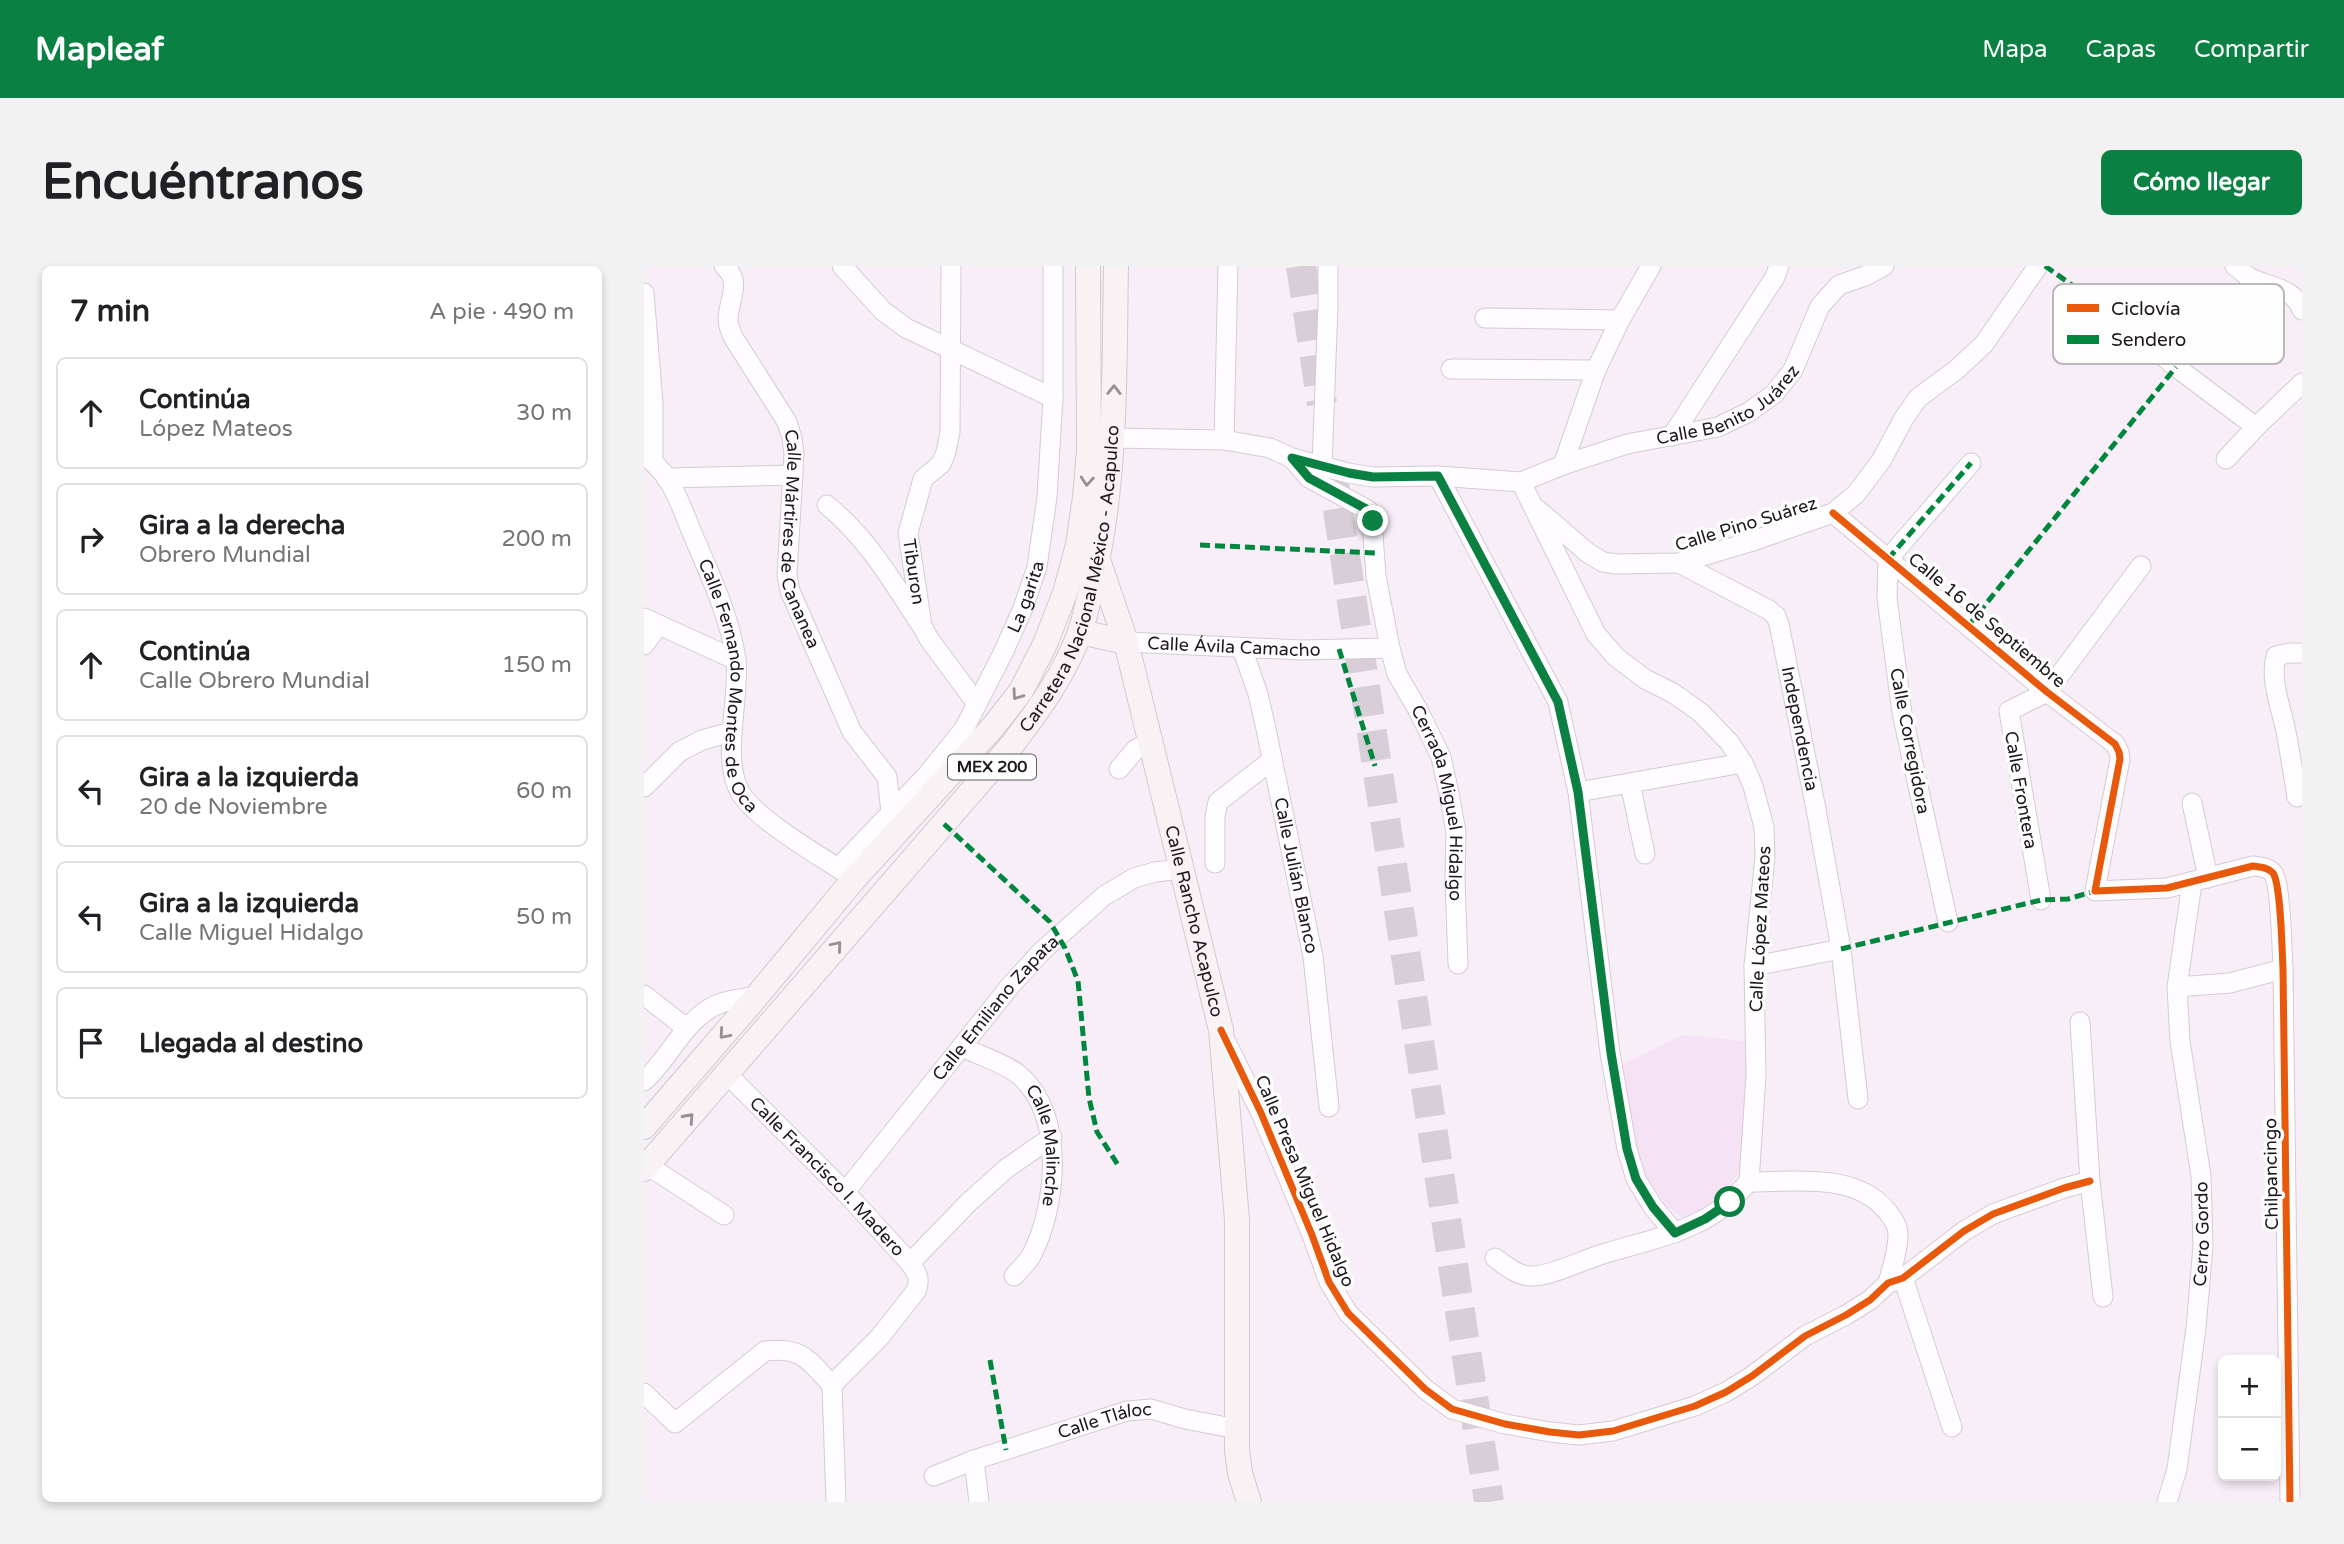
<!DOCTYPE html>
<html lang="es">
<meta charset="utf-8">
<style>
:root{--surface:#fff;--page:#f2f2f2;--text:#202124;--muted:#757577;--line:#e0e0e0;--accent:#0b8043}
body{margin:0;font-family:"Varela Round",sans-serif;background:var(--page);color:var(--text)}
.controls{position:absolute;right:21px;bottom:21px;display:grid;overflow:hidden;border-radius:10px;box-shadow:0 4px 10px #0003}
.controls button{width:63px;height:63px;display:grid;place-items:center;padding:0;border:0;border-bottom:2px solid var(--line);background:var(--surface);color:var(--text);font:35px sans-serif}
.stop{position:absolute;width:21px;height:21px;margin:-16px;border:5px solid #0b8043;border-radius:50%;background:#fff}
.stop.end{background:#0b8043;border-color:#fff;box-shadow:0 2px 7px #0008}
.list{margin:0;padding:0;list-style:none}
h2{display:flex;justify-content:space-between;align-items:center;height:91px;margin:0;padding:0 28px;font-size:30px}
h2 small{font-size:23px;font-weight:400;color:var(--muted)}
.list li{display:grid;grid-template-columns:46px 1fr auto;gap:21px;align-items:center;box-sizing:border-box;height:112px;margin:0 14px 14px;padding:0 14px;border:2px solid var(--line);border-radius:10px}
.list b{display:block;font-size:26px;white-space:nowrap}
.list p{margin:0;font-size:23px;white-space:nowrap;color:var(--muted)}
.list em{font-size:23px;font-style:normal;color:var(--muted)}
.icon{flex:none;width:38px;height:38px;fill:none;stroke:currentColor;stroke-width:2;stroke-linecap:round;stroke-linejoin:round}
.map{position:relative;flex:none;width:1658px;height:1236px;overflow:hidden;border-radius:10px}
header{display:flex;align-items:center;gap:42px;box-sizing:border-box;height:98px;padding:0 35px;background:var(--accent);color:#fff}
header strong{font-size:33px}
nav{display:flex;gap:38px;margin-inline-start:auto;font-size:24px}
.intro{display:flex;align-items:center;justify-content:space-between;box-sizing:border-box;height:168px;padding:0 42px}
h1{margin:0;font-size:49px}
.button{padding:18px 32px;border-radius:10px;background:var(--accent);color:#fff;font-size:24px;font-weight:700}
main{display:flex;gap:42px;padding:0 42px}
aside{flex:1;background:var(--surface);border-radius:10px;box-shadow:0 4px 10px #0003}
.map>svg:first-child{display:block}
.built{fill:#f5e3f5}
.lines{fill:none;stroke-linecap:round;stroke-linejoin:round}
.highway-tunnel{stroke:#d7ced7;stroke-width:30;stroke-dasharray:30 15;stroke-linecap:butt}
.minor-casing{stroke:#d4cbd4;stroke-width:21}
.major-casing{stroke:#d0cad0;stroke-width:26}
.minor{stroke:#fefcfe;stroke-width:19}
.major{stroke:#f8f2f5;stroke-width:24}
.quiet{stroke:#00873e;stroke-width:5;stroke-dasharray:10 5;stroke-linecap:butt}
.cycleway-casing{stroke:#fdfdfd;stroke-width:11}
.cycleway{stroke:#e8590c;stroke-width:7}
.oneway{stroke:#968f94}
.route{stroke:#0b8043;stroke-width:9}
.labels{text-anchor:middle;dominant-baseline:central;stroke-width:7;stroke-linejoin:round;paint-order:stroke}
.shield{fill:#fdfdfd;stroke:#615c61;stroke-width:2}
.shield-label{font-size:16px;font-weight:bold;fill:#1e171e}
.street-label{font-size:18px;fill:#1e171e;stroke:#fdfdfd}
.key{fill:#fdfdfd;stroke:#bab8ba;stroke-width:2}
.key-label{font-size:19px;fill:#1e171e}
</style>
<header>
<strong>Mapleaf</strong>
<nav><a>Mapa</a><a>Capas</a><a>Compartir</a></nav>
</header>
<div class="intro"><h1>Encuéntranos</h1><a class="button">Cómo llegar</a></div>
<main>
<aside>
<h2>7 min<small>A pie · 490 m</small></h2>
<ul class="list">
<li><svg class="icon" aria-label="ahead" viewBox="0 0 24 24"><path d="M12 20V5M6 11l6-6 6 6"/></svg><div><b>Continúa</b><p>López Mateos</p></div><em>30 m</em></li>
<li><svg class="icon" aria-label="right" viewBox="0 0 24 24"><path d="M7 20v-9h11M14 6l5 5-5 5"/></svg><div><b>Gira a la derecha</b><p>Obrero Mundial</p></div><em>200 m</em></li>
<li><svg class="icon" aria-label="ahead" viewBox="0 0 24 24"><path d="M12 20V5M6 11l6-6 6 6"/></svg><div><b>Continúa</b><p>Calle Obrero Mundial</p></div><em>150 m</em></li>
<li><svg class="icon" aria-label="left" viewBox="0 0 24 24"><path d="M17 20v-9H6M10 6l-5 5 5 5"/></svg><div><b>Gira a la izquierda</b><p>20 de Noviembre</p></div><em>60 m</em></li>
<li><svg class="icon" aria-label="left" viewBox="0 0 24 24"><path d="M17 20v-9H6M10 6l-5 5 5 5"/></svg><div><b>Gira a la izquierda</b><p>Calle Miguel Hidalgo</p></div><em>50 m</em></li>
<li><svg class="icon" aria-label="arrive" viewBox="0 0 24 24"><path d="M6 21V4h12l-3 4 3 4H6"/></svg><div><b>Llegada al destino</b></div></li>
</ul>
</aside>
<div class="map">
<svg width="1658" height="1236" viewBox="0 0 1658 1236">
<rect width="100%" height="100%" fill="#f8eef8"/>
<!-- built -->
<polygon class="built" points="1043,769 1107,776 1096,906 1073,934 1050,950 1039,951 1022,940 1000,906 991,882 976,800 1035,770"/>
<g class="lines">
<!-- highway-tunnel -->
<g class="highway-tunnel">
<polyline points="657,0 678,138"/>
<polyline points="687,198 845,1236"/>
</g>
<!-- minor casing -->
<g class="minor-casing">
<g id="minor">
<path id="s1" d="M80 0C99 16 84 34 84 54 84 60 87 65 89 71L143 156 148 172 150 188 143 309 146 325 208 466 243 511 247 546"/>
<polyline points="198,0 239,45 262,62 409,132"/>
<path id="s2" d="M307 0 306 166 302 186 297 198 279 213 264 267 278 360 285 373 333 438"/>
<path d="M1591 0C1596 3 1600 8 1605 11 1623 21 1650 21 1658 44"/>
<polyline points="0,27 9,137 9,196"/>
<polyline points="841,52 976,54"/>
<polyline points="1479,55 1532,101 1612,161"/>
<polyline points="807,103 952,104"/>
<polyline points="1028,170 1131,11 1135,0"/>
<path id="s3" d="M469 172 580 174 626 182 648 192 704 207 729 211 794 210 877 216 919 199 983 178 1074 161 1105 146 1130 128 1149 104 1176 40 1195 19 1221 10 1240 0"/>
<polyline points="580,174 584,0"/>
<path id="s4" d="M0 188C8 195 16 202 22 211 34 228 41 250 49 269 66 309 86 351 92 394 96 433 77 492 96 526 110 552 177 591 205 609"/>
<path id="s5" d="M648 192 665 212 724 244 728 255 732 310 746 382 753 408 774 444 797 491 805 527 812 566 811 613 814 698"/>
<polyline points="1582,193 1612,161 1658,117"/>
<polyline points="919,199 952,104 976,54 1007,0"/>
<polyline points="678,200 684,40 684,0"/>
<polyline points="794,210 914,436 934,526 966,787 983,883 992,913 1009,941 1031,967"/>
<polyline points="22,212 149,209"/>
<polyline points="877,216 952,368 972,391 1001,413 1029,427 1056,446 1085,476 1099,497 1109,520 1120,561 1121,591 1110,700 1112,809 1105,916"/>
<path d="M183 239C223 272 247 313 275 356"/>
<polyline points="894,244 944,287 959,296 972,298 1035,297 1106,276 1189,247 1212,228 1237,195 1260,152 1274,132 1312,104 1340,78 1394,0"/>
<path d="M1189 247 1403 426 1471 478 1475 486 1476 493 1451 625 1523 622 1609 600C1616 601 1624 601 1629 607 1637 619 1638 685 1639 703L1646 1236"/>
<path id="s6" d="M1035 297 1125 344 1132 350 1135 358 1172 543 1197 683 1214 833"/>
<polyline points="0,352 92,394"/>
<path id="s7" d="M482 376 657 384 746 382"/>
<polyline points="0,379 15,359"/>
<path id="s8" d="M598 382 614 428 622 463 669 691 685 841"/>
<polyline points="475,503 492,483 505,476"/>
<polyline points="986,517 1001,588"/>
<polyline points="0,521 35,486 58,474 88,466"/>
<polyline points="934,526 1099,497"/>
<path d="M1653 531C1649 508 1646 484 1641 461 1636 438 1626 414 1632 390L1645 387H1658"/>
<polyline points="1548,537 1564,612"/>
<polyline points="571,597 571,551 574,536 628,494"/>
<path id="s9" d="M194 602 283 509 320 463 360 385 379 342 393 301 403 231 409 132V0"/>
<polyline points="1397,634 1365,445 1403,426 1497,300"/>
<polyline points="1304,656 1258,447 1243,332 1244,293 1327,197"/>
<polyline points="1110,700 1197,683"/>
<polyline points="1533,721 1586,717 1639,703"/>
<polyline points="0,729 42,762"/>
<polyline points="1436,756 1446,915 1459,1031"/>
<polyline points="581,774 617,847 668,969 685,1016 704,1047 781,1123 808,1143 861,1158 906,1166 935,1169 969,1165 1051,1140 1082,1126 1108,1110 1161,1070 1202,1049 1226,1034 1244,1017 1259,1012 1320,965 1349,948 1420,922 1446,915"/>
<path id="s10" d="M318 781C333 788 364 799 375 809 422 848 413 941 387 990 383 997 375 1004 370 1010"/>
<path id="s11" d="M84 809 201 926 266 997C273 1007 277 1013 272 1025L235 1072 188 1119 192 1236"/>
<path d="M0 815C26 792 38 757 70 740 82 733 100 733 113 730"/>
<polyline points="3,899 80,949"/>
<path d="M1105 916C1150 916 1211 906 1243 945 1249 953 1254 959 1254 969 1254 985 1248 1002 1244 1017"/>
<path id="s12" d="M201 926 367 719 398 685 460 630 490 612 511 606 536 603"/>
<path d="M851 992C861 999 872 1009 885 1010 907 1011 940 993 962 987 995 977 1029 970 1059 954 1077 945 1091 930 1105 916"/>
<polyline points="266,997 325,936 363,902 408,871"/>
<polyline points="1259,1012 1308,1161"/>
<path d="M0 1127 31 1157 121 1085C159 1081 164 1094 188 1119"/>
<polyline points="330,1194 335,1236"/>
<path id="s13" d="M290 1210 330 1194 483 1145 507 1143 541 1153 593 1163"/>
<path id="s14" d="M1523 1236 1533 1203 1552 1062 1559 980 1557 910 1536 775 1533 721 1548 617"/>
</g>
</g>
<!-- major casing -->
<g class="major-casing">
<g id="major">
<path id="s15" d="M454 294 482 376 577 764 593 954V1184L596 1207 605 1236"/>
<polyline points="436,366 482,376"/>
<polyline points="0,861 113,730 210,613 349,461 377,425 401,378 421,327 434,279 441,231 445,184 444,0"/>
<path id="s16" d="M0 903 367 480C394 445 421 408 436 366 442 349 445 331 449 314 473 211 470 105 472 0"/>
</g>
</g>
<!-- minor -->
<use href="#minor" class="minor"/>
<!-- major -->
<use href="#major" class="major"/>
<!-- quiet -->
<g class="quiet">
<polyline points="1401,0 1479,55"/>
<polyline points="556,279 731,287"/>
<polyline points="1244,293 1327,197"/>
<polyline points="1325,359 1532,101"/>
<polyline points="695,383 731,500"/>
<polyline points="300,558 406,656 421,682 434,715 445,832 453,866 474,899"/>
<polyline points="1197,683 1397,634 1424,633 1451,625"/>
<polyline points="346,1094 362,1184"/>
</g>
<!-- cycleway casing -->
<g class="cycleway-casing">
<g id="cycleway">
<path d="M1189 247 1403 426 1471 478 1475 486 1476 493 1451 625 1523 622 1609 600C1616 601 1624 601 1629 607 1637 619 1638 685 1639 703L1646 1236"/>
<polyline points="577,764 617,847 668,969 685,1016 704,1047 781,1123 808,1143 861,1158 906,1166 935,1169 969,1165 1051,1140 1082,1126 1108,1110 1161,1070 1202,1049 1226,1034 1244,1017 1259,1012 1320,965 1349,948 1420,922 1446,915"/>
</g>
</g>
<!-- cycleway -->
<use href="#cycleway" class="cycleway"/>
</g>
<!-- one-way arrows -->
<defs><path id="oneway-chevron" d="M-2-3.5L2.5 0L-2 3.5" fill="none" stroke-width="1.6" stroke-linecap="round" stroke-linejoin="round" transform="scale(1.75)"/></defs>
<g class="oneway">
<use href="#oneway-chevron" transform="translate(470 124) rotate(-89)"/>
<use href="#oneway-chevron" transform="translate(443 215) rotate(95)"/>
<use href="#oneway-chevron" transform="translate(373 429) rotate(125)"/>
<use href="#oneway-chevron" transform="translate(193 680) rotate(-50)"/>
<use href="#oneway-chevron" transform="translate(80 768) rotate(131)"/>
<use href="#oneway-chevron" transform="translate(45 852) rotate(-48)"/>
</g>
<g class="lines">
<!-- route -->
<polyline class="route" points="729,255 724,244 665,212 648,192 705,207 729,211 794,210 914,436 934,526 967,787 983,883 992,913 1009,941 1031,967 1061,953 1086,936"/>
</g>
<g class="labels">
<!-- shield labels -->
<rect class="shield" x="304" y="488.5" width="88" height="25" rx="5"/>
<g class="shield-label">
<text x="348" y="501">MEX 200</text>
</g>
<!-- street labels -->
<g class="street-label">
<text stroke="none"><textPath href="#s3" startOffset="637">Calle Benito Juárez</textPath></text>
<text transform="translate(1102 258) rotate(-17)">Calle Pino Suárez</text>
<text stroke="none"><textPath href="#s1" startOffset="296">Calle Mártires de Cananea</textPath></text>
<text stroke="none"><textPath href="#s2" startOffset="318">Tiburon</textPath></text>
<text stroke="none"><textPath href="#s16" startOffset="742">Carretera Nacional México - Acapulco</textPath></text>
<text stroke="none"><textPath href="#s9" startOffset="334">La garita</textPath></text>
<text transform="translate(1343 354) rotate(40)">Calle 16 de Septiembre</text>
<text stroke="none"><textPath href="#s7" startOffset="108">Calle Ávila Camacho</textPath></text>
<text stroke="none"><textPath href="#s4" startOffset="254">Calle Fernando Montes de Oca</textPath></text>
<text stroke="none"><textPath href="#s6" startOffset="226">Independencia</textPath></text>
<text transform="translate(1266 475) rotate(79)">Calle Corregidora</text>
<text transform="translate(1377 524) rotate(80)">Calle Frontera</text>
<text stroke="none"><textPath href="#s5" startOffset="399">Cerrada Miguel Hidalgo</textPath></text>
<text stroke="none"><textPath href="#s8" startOffset="234">Calle Julián Blanco</textPath></text>
<text stroke="none"><textPath href="#s15" startOffset="374">Calle Rancho Acapulco</textPath></text>
<text transform="translate(1116 663) rotate(-87)">Calle López Mateos</text>
<text stroke="none"><textPath href="#s12" startOffset="238">Calle Emiliano Zapata</textPath></text>
<text stroke="none"><textPath href="#s10" startOffset="142">Calle Malinche</textPath></text>
<text transform="translate(1627 908) rotate(-91)">Chilpancingo</text>
<text stroke="none"><textPath href="#s11" startOffset="142">Calle Francisco I. Madero</textPath></text>
<text transform="translate(661 915) rotate(67)">Calle Presa Miguel Hidalgo</text>
<text stroke="none"><textPath href="#s14" startOffset="271">Cerro Gordo</textPath></text>
<text stroke="none"><textPath href="#s13" startOffset="180">Calle Tláloc</textPath></text>
</g>
</g>
<!-- legend -->
<rect x="1409" y="18" width="231" height="80" rx="10" class="key"/>
<rect x="1423" y="38" width="32" height="8" fill="#e8590c"/>
<rect x="1423" y="69" width="32" height="9" fill="#00873e"/>
<g class="key-label">
<text x="1467" y="49">Ciclovía</text>
<text x="1467" y="80">Sendero</text>
</g>
</svg>
<div class="controls">
<button>+</button>
<button>−</button>
</div>
<div class="stop" style="left:1086px;top:936px"></div>
<div class="stop end" style="left:729px;top:255px"></div>
</div>
</main>
